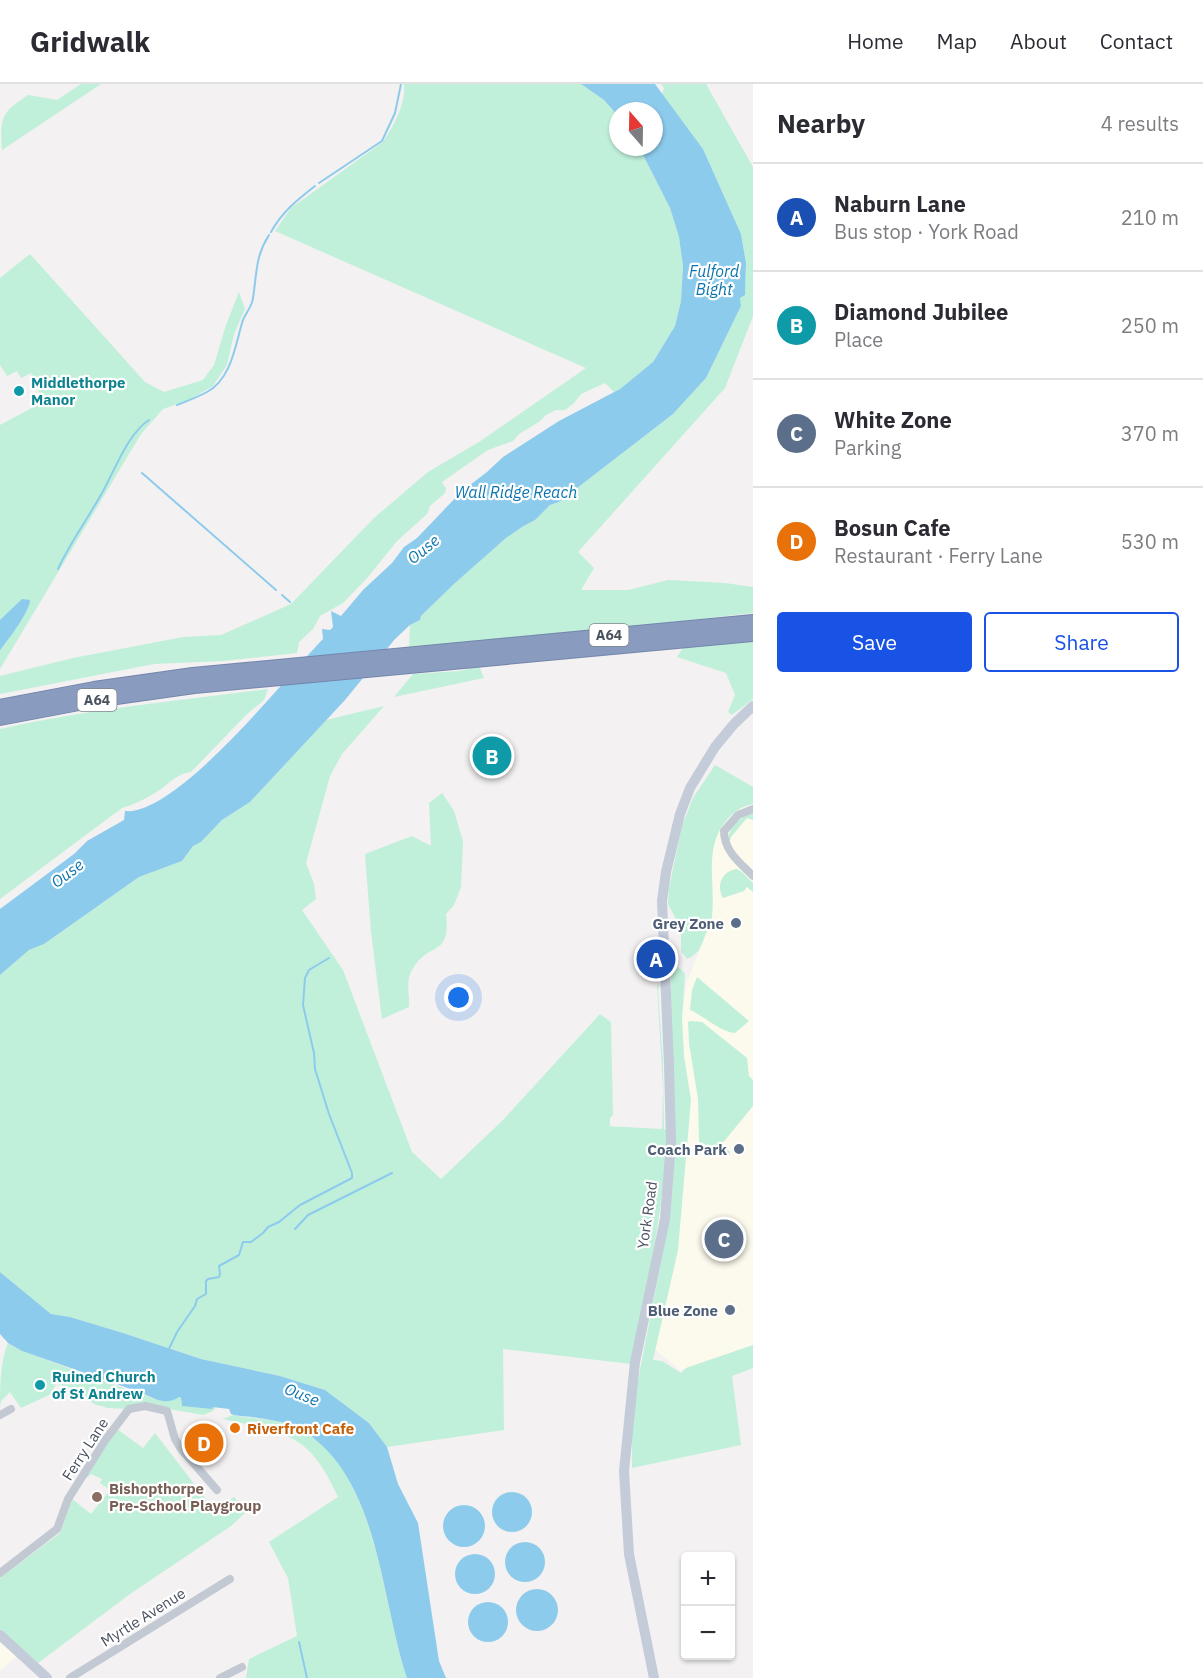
<!DOCTYPE html>
<meta charset="utf-8">
<style>
:root{--surface:#fff;--page:#f2f2f3;--text:#2b2b33;--muted:#7c7c81;--line:#e1e1e2;--accent:#1953e5}
body{margin:0;font-family:"IBM Plex Sans",sans-serif;background:var(--page);color:var(--text)}
.controls{position:absolute;right:18px;bottom:18px;display:grid;overflow:hidden;border-radius:6px;box-shadow:0 2px 4px #0004}
.controls button{width:54px;height:54px;display:grid;place-items:center;padding:0;border:0;border-bottom:2px solid var(--line);background:var(--surface);color:var(--text);font:30px sans-serif}
.compass{position:absolute;left:609px;top:18px;width:54px;height:54px;border-radius:50%;background:var(--surface);box-shadow:0 2px 4px #0004;rotate:340deg}
.you{position:absolute;left:459px;top:914px;width:21px;height:21px;margin:-15px;border:4px solid #fff;border-radius:50%;background:#1a73e8;box-shadow:0 0 0 9px #1a73e833}
.badge{display:grid;place-items:center;width:39px;height:39px;border-radius:50%;background:var(--accent);color:#fff;font-size:20px;font-weight:700}
.pin{position:absolute;translate:-50% -50%;border:3px solid #fff;box-shadow:0 2px 6px #0006}
.list{margin:0;padding:0;list-style:none}
h2{display:flex;justify-content:space-between;align-items:center;height:78px;margin:0;padding:0 24px;font-size:26px}
h2 small{font-size:20px;font-weight:400;color:var(--muted)}
.list li{display:grid;grid-template-columns:39px 1fr auto;gap:18px;align-items:center;box-sizing:border-box;height:108px;padding:0 24px;border-top:2px solid var(--line)}
.list b{display:block;font-size:22px;white-space:nowrap}
.list p{margin:0;font-size:20px;white-space:nowrap;color:var(--muted)}
.list em{font-size:20px;font-style:normal;color:var(--muted)}
.actions{display:flex;gap:12px;padding:18px 24px}
.actions a{flex:1;padding:14px 0;border:2px solid var(--accent);border-radius:6px;text-align:center;font-size:21px;color:var(--accent)}
.actions .main{background:var(--accent);color:#fff}
.map{position:relative;flex:none;width:753px;height:1594px;overflow:hidden}
header{display:flex;align-items:center;gap:36px;box-sizing:border-box;height:84px;padding:0 30px;background:var(--surface);border-bottom:2px solid var(--line)}
header strong{font-size:28px}
nav{display:flex;gap:33px;margin-inline-start:auto;font-size:21px}
main{display:flex}
aside{flex:1;background:var(--surface)}
.map>svg:first-child{display:block}
.commercial{fill:#fcfaec}
.green{fill:#c0f0da}
.water{fill:#8dcbed}
.lines{fill:none;stroke-linecap:round;stroke-linejoin:round}
.stream{stroke:#8dcbed;stroke-width:2}
.highway-casing{stroke:#7486ab;stroke-width:16}
.street{stroke:#c2c9d2;stroke-width:8}
.secondary{stroke:#c4cbd9;stroke-width:10}
.highway{stroke:#899bbf;stroke-width:14}
.culture-dot{fill:#0f9aa8;stroke:#fff;stroke-width:2}
.service-dot{fill:#5c6f8a;stroke:#fff;stroke-width:2}
.food-dot{fill:#e8710a;stroke:#fff;stroke-width:2}
.education-dot{fill:#8d6e63;stroke:#fff;stroke-width:2}
.labels{text-anchor:middle;dominant-baseline:central;stroke-width:4.5;stroke-linejoin:round;paint-order:stroke}
.shield{fill:#fff;stroke:#80858f;stroke-width:1.5}
.shield-label{font-size:14px;font-weight:bold;fill:#49515f}
.culture-label{font-size:15px;font-weight:bold;fill:#0d838f;stroke:#fff;text-anchor:start}
.service-label{font-size:15px;font-weight:bold;fill:#4e5e75;stroke:#fff;text-anchor:end}
.street-label{font-size:15px;fill:#49515f;stroke:#fff}
.food-label{font-size:15px;font-weight:bold;fill:#c56008;stroke:#fff;text-anchor:start}
.education-label{font-size:15px;font-weight:bold;fill:#785e54;stroke:#fff;text-anchor:start}
.water-label{font-size:16px;font-style:italic;fill:#0c74ae;stroke:#fff}
</style>
<header>
<strong>Gridwalk</strong>
<nav><a>Home</a><a>Map</a><a>About</a><a>Contact</a></nav>
</header>
<main>
<div class="map">
<svg width="753" height="1594" viewBox="0 0 753 1594">
<rect width="100%" height="100%" fill="#f3f1f1"/>
<!-- commercial -->
<g class="commercial">
<polygon points="753,720 753,1261 680,1286 655,1266 678,1166 684,972 682,934 686,900 712,835 711,772 713,759 720,744 732,729 743,722"/>
<polygon points="0,1545 24,1566 0,1587"/>
</g>
<!-- green -->
<g class="green">
<path d="M81 0H101L2 66C0 33 1 29 28 11L57 16Z"/>
<path d="M404 0H581L604 16 618 32V63H639L670 124 679 153 683 182 681 217 675 242 653 278 620 305 614 308 605 299 581 310 574 319 565 326H556L546 331 539 338 519 350 513 357 488 366 442 398 446 405 445 409 430 422 427 430 397 457 368 493 343 519 320 532 313 545 299 558 297 569 223 577 154 580 0 610V592L73 574 183 553 221 551 291 520 374 434 428 388 479 358 586 284 275 147 291 124 383 58C394 42 406 19 404 0Z"/>
<polygon points="661,0 706,0 753,83 753,232 725,304 578,468 594,484 581,506 628,506 668,496 725,499 753,503 753,529 509,556 409,564 410,541 420,536 421,532 454,500 506,454 522,443 535,436 550,421 559,418 673,330 706,294 741,222 740,214 745,210 746,179 741,150 703,65 662,10 664,4"/>
<polygon points="30,170 145,298 164,308 203,296 214,281 226,241 239,208 245,225 234,250 227,281 213,302 189,316 163,325 141,350 0,585 0,341 43,318 31,289 21,294 17,287 7,292 0,281 0,194"/>
<polygon points="753,557 753,615 732,631 728,628 735,611 726,589 677,573 684,562"/>
<polygon points="479,582 484,594 394,613 413,590 460,587"/>
<path d="M268 605 264 616 247 630 191 688C178 689 171 698 161 705 149 713 136 720 122 724L0 815V645C88 625 178 617 268 605Z"/>
<path d="M384 622 342 670 330 692 306 779 314 800 316 815 302 826 343 886 412 1068 441 1095 503 1036 600 930 611 938 613 1031 610 1034V1042H605L662 1045 663 1005 657 901 664 900 659 902 658 906 663 978 664 1045 668 1046C664 1125 647 1202 631 1280L503 1265 504 1346 387 1363 369 1339 325 1306 280 1292 201 1275 123 1249 70 1233 51 1230 0 1188V891L29 866 44 860 139 793 182 777 193 762 201 758 222 736 250 718 326 636Z"/>
<path d="M715 681 753 703V720C741 723 734 727 726 737 703 765 716 799 712 832 711 839 707 847 704 854 701 864 697 871 687 875L681 867V844L668 820 669 804 682 742 693 714Z"/>
<path d="M442 709 454 727 463 757 461 803 454 821 446 830C451 875 428 856 412 886 405 898 410 909 409 923L382 935 371 848 365 770 412 752 431 762 429 719Z"/>
<path d="M753 729V736L747 734 731 753 729 761C726 744 738 734 753 729Z"/>
<path d="M737 785 742 788 753 799V808L747 803 744 807 723 814C716 801 722 787 737 785Z"/>
<polygon points="671,880 681,885 685,890 682,934 684,972 691,1016 678,1166 653,1276 662,1277 681,1289 686,1284 753,1261 753,1284 732,1292 741,1361 632,1384 632,1327 668,1142"/>
<path d="M697 893 749 937 735 949C722 949 704 932 690 926L692 906Z"/>
<path d="M691 937 702 938 747 974 749 992 753 996V1022L721 1061 730 1068 729 1071C715 1075 711 1060 699 1058L698 1015 689 959 688 938Z"/>
<path d="M8 1259 22 1267 134 1308C148 1310 164 1324 179 1312L181 1314V1319L216 1323 213 1327 203 1331 141 1320 126 1325 108 1324 94 1320 76 1305 56 1300 51 1310 21 1324 10 1308 1 1317 0 1323C0 1303 0 1278 8 1259Z"/>
<path d="M233 1331C255 1336 285 1334 304 1346 379 1395 381 1517 407 1594H246L249 1575 297 1552 288 1494 269 1458 338 1413C330 1396 321 1378 307 1365 287 1346 250 1341 223 1335Z"/>
<polygon points="117,1345 143,1364 155,1349 215,1427 234,1413 246,1428 231,1442 130,1510 38,1579 0,1545 0,1494 60,1449 72,1415 91,1430 110,1406 100,1399 102,1395 91,1390 87,1394 86,1392"/>
</g>
<!-- water -->
<g class="water">
<path d="M581 0H655L703 65 741 150 746 179 745 211 740 214 741 222 706 294 673 330 559 418 550 421 535 436 522 443 506 454 454 500 421 532 420 536 410 541 395 555 345 616 250 718 222 736 201 758 193 762 182 777 139 793 44 860 29 866 0 891V825L74 770 87 757 124 736 125 727C177 732 286 593 323 555L322 545 330 546 333 543 331 527 341 532 363 506 392 479 404 463 417 454 462 407 487 388 503 373 559 337 620 305 653 278 675 242 681 217 683 182 679 153 670 124 639 63H654V27H618V32L604 16Z"/>
<path d="M22 515 30 516C30 527 8 556 0 566V536Z"/>
<path d="M0 1188 51 1230 70 1233 123 1249 201 1275 280 1292 325 1306 369 1339 387 1363 398 1400 418 1439 439 1577 446 1594H407C382 1520 380 1410 317 1357 313 1354 308 1348 303 1345 291 1339 272 1336 258 1334 249 1332 240 1333 231 1330L229 1325 213 1323 212 1325 182 1322 181 1314 179 1313C166 1322 155 1315 142 1309L22 1267 8 1259 0 1250Z"/>
<circle cx="512" cy="1428" r="20"/>
<circle cx="464" cy="1442" r="21"/>
<circle cx="525" cy="1478" r="20"/>
<circle cx="475" cy="1490" r="20"/>
<circle cx="537" cy="1526" r="21"/>
<circle cx="488" cy="1538" r="20"/>
</g>
<g class="lines">
<!-- stream -->
<g class="stream">
<polyline points="319,99 382,57 395,29 401,0"/>
<path d="M271 148C282 128 297 116 315 102"/>
<path d="M177 321C187 317 198 313 207 308 231 295 235 263 242 239 244 230 252 224 253 214 257 189 255 173 269 151"/>
<polyline points="142,389 276,506"/>
<path d="M58 485C71 457 87 436 102 409 114 388 128 349 149 336"/>
<polyline points="282,511 290,518"/>
<polyline points="295,1145 308,1131 392,1089"/>
<polyline points="168,1267 177,1248 195,1222 197,1215 206,1210 206,1197 208,1195 219,1193 220,1190 219,1182 239,1171 243,1158 251,1158 263,1149 268,1143 279,1138 300,1121 352,1094 352,1089 329,1030 315,985 314,969 303,921 305,894 309,886 329,874"/>
<polyline points="299,1558 307,1594"/>
</g>
<!-- highway casing -->
<g class="highway-casing">
<g id="highway">
<polyline points="0,623 94,605 193,591 753,538"/>
<polyline points="0,634 95,616 194,602 753,550"/>
</g>
</g>
<!-- street -->
<g class="street">
<path d="M753 725 738 731 724 747C724 767 740 779 753 792"/>
<polyline points="0,1331 11,1325"/>
<polyline points="0,1489 57,1445 68,1415 106,1355 129,1325 145,1322 167,1327 175,1355 181,1365 217,1406"/>
<polyline points="70,1594 230,1495"/>
<polyline points="220,1594 242,1583"/>
</g>
<!-- secondary -->
<g class="secondary">
<polyline points="0,1551 47,1594"/>
<polyline points="654,1594 629,1470 624,1387 635,1278 665,1135 671,1058 669,981 662,817 666,788 680,730 690,704 715,663 734,640 753,622"/>
</g>
<!-- highway -->
<use href="#highway" class="highway"/>
</g>
<!-- markers -->
<g class="culture-dot">
<circle cx="19" cy="307" r="6"/>
<circle cx="40" cy="1301" r="6"/>
</g>
<g class="service-dot">
<circle cx="736" cy="839" r="6"/>
<circle cx="739" cy="1065" r="6"/>
<circle cx="730" cy="1226" r="6"/>
</g>
<circle class="food-dot" cx="235" cy="1344" r="6"/>
<circle class="education-dot" cx="97" cy="1413" r="6"/>
<g class="labels">
<!-- shield labels -->
<g class="shield">
<rect x="589.5" y="540" width="39" height="22" rx="4.5"/>
<rect x="77.5" y="605" width="39" height="22" rx="4.5"/>
</g>
<g class="shield-label">
<text x="609" y="551">A64</text>
<text x="97" y="616">A64</text>
</g>
<!-- culture labels -->
<g class="culture-label">
<text x="31" y="298">Middlethorpe<tspan x="31" dy="17">Manor</tspan></text>
<text x="52" y="1292">Ruined Church<tspan x="52" dy="17">of St Andrew</tspan></text>
</g>
<!-- service labels -->
<g class="service-label">
<text x="724" y="839">Grey Zone</text>
<text x="727" y="1065">Coach Park</text>
<text x="718" y="1226">Blue Zone</text>
</g>
<!-- street labels -->
<g class="street-label">
<text transform="translate(647 1131) rotate(-82)">York Road</text>
<text transform="translate(85 1365) rotate(-57)">Ferry Lane</text>
<text transform="translate(143 1533) rotate(-32)">Myrtle Avenue</text>
</g>
<!-- food labels -->
<g class="food-label">
<text x="247" y="1344">Riverfront Cafe</text>
</g>
<!-- education labels -->
<g class="education-label">
<text x="109" y="1404">Bishopthorpe<tspan x="109" dy="17">Pre-School Playgroup</tspan></text>
</g>
<!-- water labels -->
<g class="water-label">
<text x="714" y="187">Fulford<tspan x="714" dy="18">Bight</tspan></text>
<text x="516" y="408">Wall Ridge Reach</text>
<text transform="translate(423 465) rotate(-39)">Ouse</text>
<text transform="translate(67 789) rotate(-37)">Ouse</text>
<text transform="translate(302 1310) rotate(22)">Ouse</text>
</g>
</g>
</svg>
<div class="controls">
<button>+</button>
<button>−</button>
</div>
<svg class="compass" viewBox="-18 -18 36 36"><path d="M0-13l5 13h-10z" fill="#e53935"/><path d="M0 13l5-13h-10z" fill="#7c7c81"/></svg>
<div class="you"></div>
<div class="pin badge" style="left:656px;top:875px;background:#1a4fb4">A</div>
<div class="pin badge" style="left:492px;top:672px;background:#0f9aa8">B</div>
<div class="pin badge" style="left:724px;top:1155px;background:#5c6f8a">C</div>
<div class="pin badge" style="left:204px;top:1359px;background:#e8710a">D</div>
</div>
<aside>
<h2>Nearby<small>4 results</small></h2>
<ul class="list">
<li><span class="badge" style="background:#1a4fb4">A</span><div><b>Naburn Lane</b><p>Bus stop · York Road</p></div><em>210 m</em></li>
<li><span class="badge" style="background:#0f9aa8">B</span><div><b>Diamond Jubilee</b><p>Place</p></div><em>250 m</em></li>
<li><span class="badge" style="background:#5c6f8a">C</span><div><b>White Zone</b><p>Parking</p></div><em>370 m</em></li>
<li><span class="badge" style="background:#e8710a">D</span><div><b>Bosun Cafe</b><p>Restaurant · Ferry Lane</p></div><em>530 m</em></li>
</ul>
<div class="actions"><a class="main">Save</a><a>Share</a></div>
</aside>
</main>
